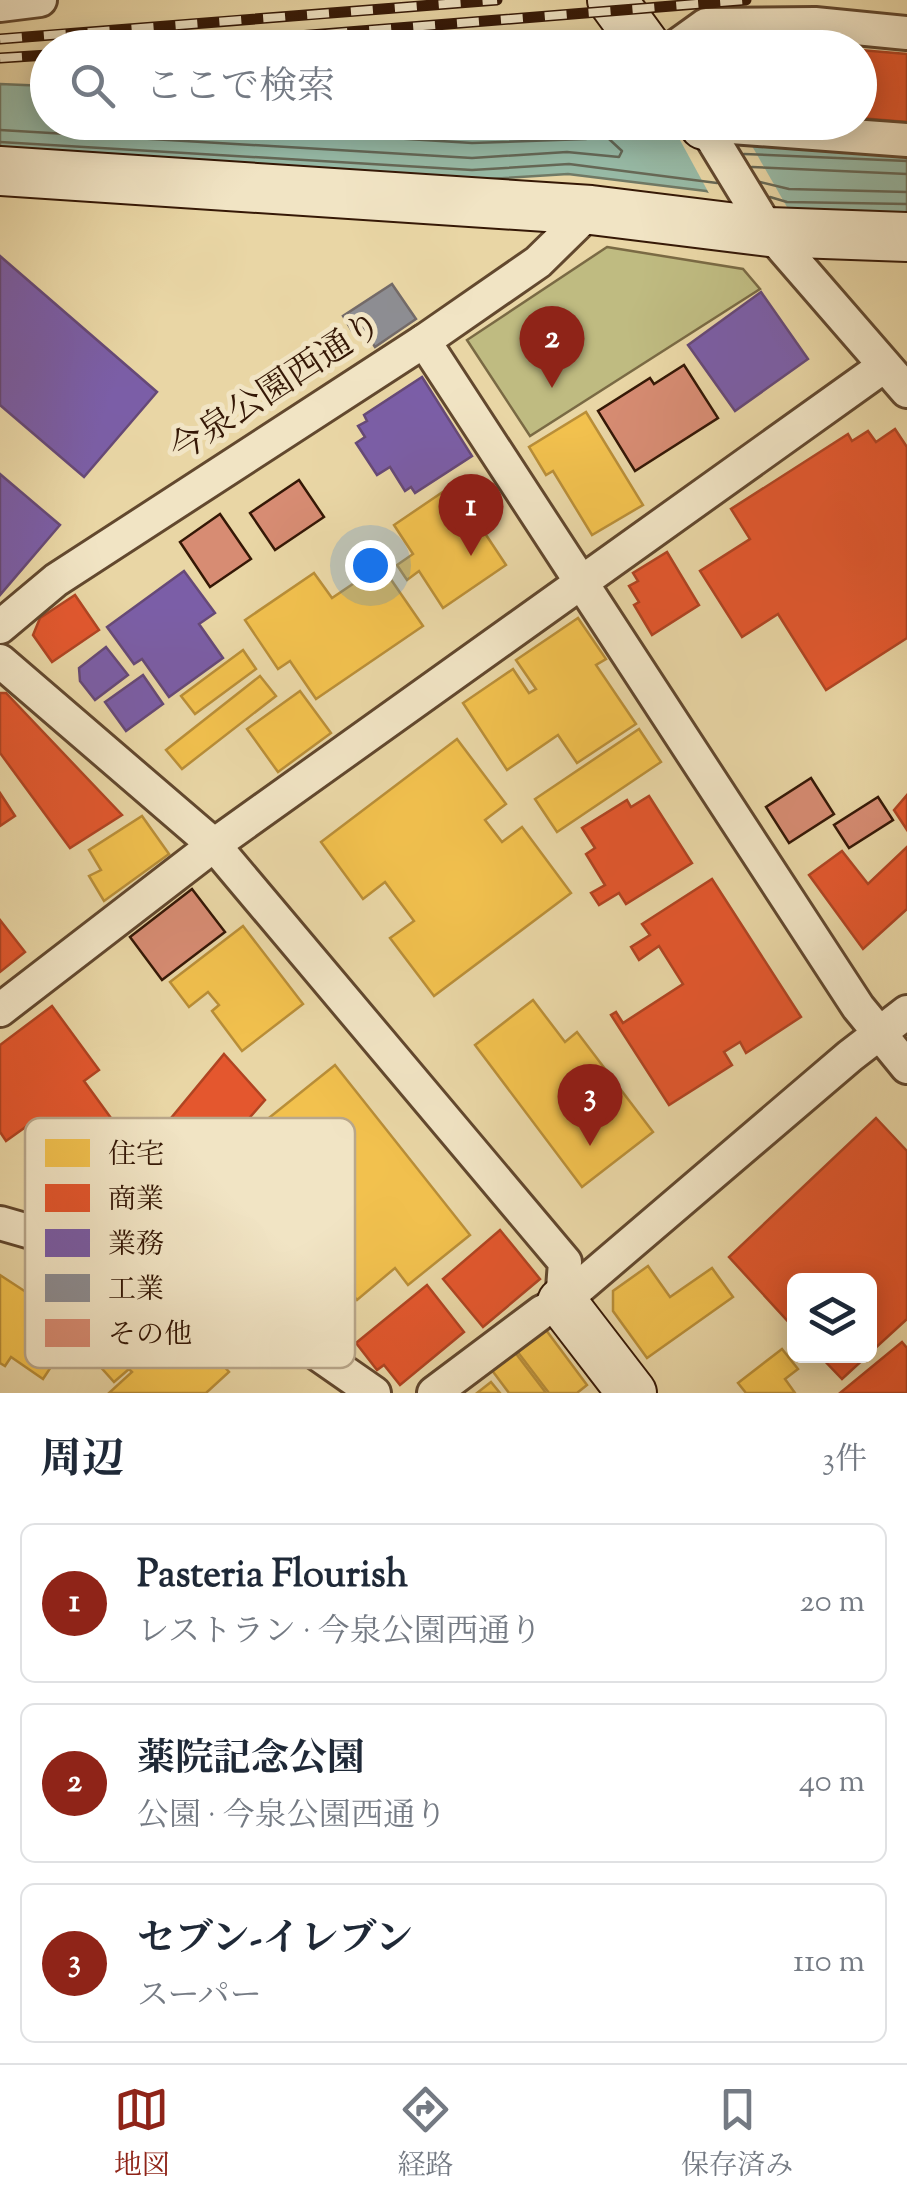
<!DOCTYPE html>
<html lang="ja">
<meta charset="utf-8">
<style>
:root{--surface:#fff;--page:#f2f2f3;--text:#1f2937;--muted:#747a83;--line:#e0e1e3;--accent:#8f2418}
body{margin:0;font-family:"Sorts Mill Goudy","Noto Serif JP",serif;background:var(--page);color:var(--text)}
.controls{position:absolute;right:30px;bottom:30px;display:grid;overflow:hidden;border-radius:15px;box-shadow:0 5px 25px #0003}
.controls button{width:90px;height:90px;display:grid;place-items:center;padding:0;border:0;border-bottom:2px solid var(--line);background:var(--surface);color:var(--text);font:50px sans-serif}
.you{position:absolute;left:370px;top:565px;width:35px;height:35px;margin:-25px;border:8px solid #fff;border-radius:50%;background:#1a73e8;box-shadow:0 0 0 15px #1a73e833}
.badge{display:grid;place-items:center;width:65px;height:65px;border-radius:50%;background:var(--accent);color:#fff;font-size:32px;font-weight:700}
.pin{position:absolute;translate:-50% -82px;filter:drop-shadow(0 2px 5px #0008)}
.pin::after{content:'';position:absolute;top:52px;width:35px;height:30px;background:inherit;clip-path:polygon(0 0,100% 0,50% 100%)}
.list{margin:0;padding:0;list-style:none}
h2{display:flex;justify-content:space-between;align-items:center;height:130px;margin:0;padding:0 40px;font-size:42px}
h2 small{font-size:32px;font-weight:400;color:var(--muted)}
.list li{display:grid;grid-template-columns:65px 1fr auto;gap:30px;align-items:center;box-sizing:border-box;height:160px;margin:0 20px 20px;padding:0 20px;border:2px solid var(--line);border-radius:15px}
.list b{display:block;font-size:38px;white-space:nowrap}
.list p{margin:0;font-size:32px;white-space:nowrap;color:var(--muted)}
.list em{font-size:32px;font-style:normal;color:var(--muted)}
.icon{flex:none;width:55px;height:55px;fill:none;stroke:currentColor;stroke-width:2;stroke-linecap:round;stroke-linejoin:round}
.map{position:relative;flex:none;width:907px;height:1393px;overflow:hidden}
.search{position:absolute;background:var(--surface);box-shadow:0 5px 25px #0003;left:30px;right:30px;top:30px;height:110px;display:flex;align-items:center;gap:25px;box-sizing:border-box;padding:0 35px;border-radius:55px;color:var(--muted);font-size:38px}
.sheet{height:670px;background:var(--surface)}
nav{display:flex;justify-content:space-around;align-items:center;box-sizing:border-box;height:140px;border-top:2px solid var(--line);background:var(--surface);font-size:28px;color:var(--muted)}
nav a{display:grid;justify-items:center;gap:5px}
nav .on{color:var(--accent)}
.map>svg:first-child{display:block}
.green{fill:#bfbb81;stroke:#7a6a44;stroke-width:2.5}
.water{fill:#97b9a5;stroke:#707965;stroke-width:2.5}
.pier{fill:#e9d6a5}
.homes{fill:#f2c14e;stroke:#b98e38;stroke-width:2.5}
.shops{fill:#e4572e;stroke:#b04422;stroke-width:2.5}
.offices{fill:#7b5ea7;stroke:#664977;stroke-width:2.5}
.industry{fill:#8d8d92;stroke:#736a68;stroke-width:2.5}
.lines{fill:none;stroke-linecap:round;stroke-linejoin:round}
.shore{stroke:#666856;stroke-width:2.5}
.building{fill:#d78c73;stroke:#351806;stroke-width:2.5}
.street-casing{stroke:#62482e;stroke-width:38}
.secondary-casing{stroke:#351806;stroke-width:52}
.street{stroke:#f1e4c4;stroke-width:32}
.secondary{stroke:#f1e4c4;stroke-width:48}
.rail-casing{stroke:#351806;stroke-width:11}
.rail{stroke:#f1e4c4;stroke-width:8;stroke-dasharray:22;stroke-linecap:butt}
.labels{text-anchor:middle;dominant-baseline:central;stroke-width:10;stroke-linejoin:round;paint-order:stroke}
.street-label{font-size:35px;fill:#351806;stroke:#f1e4c4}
.key{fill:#f1e4c4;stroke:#b9a78b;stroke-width:2.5}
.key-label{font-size:28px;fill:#351806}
</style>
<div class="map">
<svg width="907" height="1393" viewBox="0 0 907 1393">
<rect width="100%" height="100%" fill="#e9d6a5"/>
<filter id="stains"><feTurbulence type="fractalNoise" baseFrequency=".002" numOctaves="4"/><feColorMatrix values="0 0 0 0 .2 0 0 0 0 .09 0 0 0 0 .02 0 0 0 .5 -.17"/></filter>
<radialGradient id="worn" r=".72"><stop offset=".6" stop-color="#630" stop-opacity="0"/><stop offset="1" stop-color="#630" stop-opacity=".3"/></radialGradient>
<!-- green -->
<polygon class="green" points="607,247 743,269 760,289 530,436 467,340"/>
<!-- water -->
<polygon class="water" points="0,84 47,86 48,122 595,122 743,144 907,152 907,214 785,211 706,191 568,174 473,180 0,152"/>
<!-- pier -->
<polygon class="pier" points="674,129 748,139 791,214 711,197"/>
<!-- homes -->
<g class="homes">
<polygon points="586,412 643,505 592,535 553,471 546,475 529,447"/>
<polygon points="453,485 506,565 443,608 419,571 407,580 397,565 413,554 394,525"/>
<polygon points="381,565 423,626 316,699 290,661 278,669 245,620 314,573 332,598"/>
<polygon points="578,618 606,659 596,665 636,724 577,763 558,735 507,770 463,703 513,669 529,693 536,689 516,660"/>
<polygon points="243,650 256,669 195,714 181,696"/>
<polygon points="260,676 276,696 182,769 166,750"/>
<polygon points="300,691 331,733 278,772 247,729"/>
<polygon points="639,729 661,762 557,832 535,799"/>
<polygon points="457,739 506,804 485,820 502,842 522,827 571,893 434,996 390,938 414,921 385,882 363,899 321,842"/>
<polygon points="142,816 169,854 104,901 89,876 101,870 89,850"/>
<polygon points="243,926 303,1004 242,1051 212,1011 219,1005 208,992 189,1007 170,982"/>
<polygon points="533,1000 565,1042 577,1032 653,1132 582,1187 475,1045"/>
<polygon points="335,1065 470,1235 408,1285 395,1268 357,1300 316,1249 348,1224 326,1195 310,1207 307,1204 322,1192 306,1172 278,1194 266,1180 279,1170 250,1133"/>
<polygon points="648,1266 670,1297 712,1268 733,1297 647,1358 613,1311 613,1291"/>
<polygon points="0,1275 49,1307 39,1322 68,1341 43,1379 11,1357 5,1366 0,1363"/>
<polygon points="146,1302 197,1358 208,1348 229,1372 206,1393 109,1393 132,1372 129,1369 114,1382 89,1354"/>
<polygon points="546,1330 587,1385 577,1393 549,1393 517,1351"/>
<polygon points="782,1349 798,1369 785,1379 795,1393 746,1393 738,1383"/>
<polygon points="514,1351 546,1393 509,1393 491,1369"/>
<polygon points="491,1382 500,1393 477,1393"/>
</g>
<!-- shops -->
<g class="shops">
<polygon points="738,42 820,48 738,48"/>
<polygon points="860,50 907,54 907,122 860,118"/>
<polygon points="895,429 907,447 907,638 826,690 778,614 742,637 700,571 750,539 731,509 848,434 852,441 868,431 876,442"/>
<polygon points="667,552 699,605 652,635 634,605 639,602 629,586 638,581 633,573"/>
<polygon points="75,595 99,630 52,662 33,635 40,618"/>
<polygon points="0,693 6,693 122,815 70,848 0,753"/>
<polygon points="0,793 15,816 0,826"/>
<polygon points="907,795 907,830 894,810"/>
<polygon points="649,796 692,863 626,904 619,893 599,905 591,893 605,885 586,854 595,848 582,828 627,800 631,807"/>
<polygon points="907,847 907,909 863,949 809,875 842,851 868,884"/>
<polygon points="712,879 801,1017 746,1053 740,1042 724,1052 732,1065 669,1105 611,1015 616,1012 623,1023 683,984 659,946 639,960 631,947 650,935 642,924"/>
<polygon points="0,920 25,952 0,972"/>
<polygon points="52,1006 99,1070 84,1081 127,1140 68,1184 54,1167 38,1179 27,1164 45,1151 27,1126 6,1141 0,1132 0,1045"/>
<polygon points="224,1054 265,1100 145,1237 105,1198"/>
<polygon points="876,1118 907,1151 907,1319 870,1353 870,1280 794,1280 794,1328 729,1257"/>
<polygon points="500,1230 540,1279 483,1327 443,1279"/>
<polygon points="427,1285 464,1332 400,1385 384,1365 377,1370 356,1343"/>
<polygon points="902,1342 907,1348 907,1393 840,1393"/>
<polygon points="820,1356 867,1356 842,1379"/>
</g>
<!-- offices -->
<g class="offices">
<polygon points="0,256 157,392 84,477 0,405"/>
<polygon points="761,292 808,359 735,411 688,345"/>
<polygon points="422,377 472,456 415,493 411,487 405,491 390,467 377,475 356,443 365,437 358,426 367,421 364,415"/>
<polygon points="0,474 60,525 0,595"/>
<polygon points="184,571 215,613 199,624 223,658 169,697 142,659 134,664 107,627"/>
<polygon points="106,647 128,675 95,700 80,681 79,668"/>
<polygon points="143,675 163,704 126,731 105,702"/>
</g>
<!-- industry -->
<polygon class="industry" points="392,284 416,319 375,347 361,326 352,331 343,316"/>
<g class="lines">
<!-- shore -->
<g class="shore">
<polyline points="136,122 472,143 586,139 590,135 589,122"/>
<polyline points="0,130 472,158 567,152 619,157 622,151 609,139 604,122"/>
<polyline points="0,142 472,170 569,164 717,183"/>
<polyline points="744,154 907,161"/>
<polyline points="752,167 907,174"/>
<polyline points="760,182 789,189 907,192"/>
<polyline points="770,197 787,202 907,204"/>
</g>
</g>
<!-- building -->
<g class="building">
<polygon points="684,365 718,418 635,471 598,411 650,378 654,384"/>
<polygon points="299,480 324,517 275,550 250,513"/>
<polygon points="220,514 251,559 210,587 180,542"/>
<polygon points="811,778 834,814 789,843 766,807"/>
<polygon points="878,797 893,820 849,848 834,825"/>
<polygon points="192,889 225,932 162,980 130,937"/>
</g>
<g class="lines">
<!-- street casing -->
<g class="street-casing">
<g id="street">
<polyline points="0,5 40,0"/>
<polyline points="674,48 706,25 815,24 907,33"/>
<polyline points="704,125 769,232 907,391"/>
<polyline points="704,125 907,140"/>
<polyline points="424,341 858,1007 907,1067"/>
<polyline points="0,627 56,580 424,341 538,262 591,210"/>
<polyline points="0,661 214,845 565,1262 562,1302"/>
<polyline points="0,1010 214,845 884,366"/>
<polyline points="0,1223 108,1254 295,1338 374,1393"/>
<polyline points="434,1393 542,1312 562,1302 850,1056 907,1012"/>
</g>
</g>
<!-- secondary casing -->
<g class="secondary-casing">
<g id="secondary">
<polyline points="612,0 647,48"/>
<polyline points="702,122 704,125"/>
<polyline points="0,171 591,210 769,232 907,237"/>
<polyline points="562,1302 632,1393"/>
</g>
</g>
<!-- street -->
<use href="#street" class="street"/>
<!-- secondary -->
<use href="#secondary" class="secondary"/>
<!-- rail casing -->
<g class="rail-casing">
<g id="rail">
<polyline points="0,39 497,0"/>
<polyline points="150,48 746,0"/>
<polyline points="0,58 48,55"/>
</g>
</g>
<!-- rail -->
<use href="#rail" class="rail"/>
</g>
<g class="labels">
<!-- street labels -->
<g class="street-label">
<text transform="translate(277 389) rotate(-33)">今泉公園西通り</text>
</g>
</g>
<!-- legend -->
<rect x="25" y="1118" width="330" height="250" rx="15" class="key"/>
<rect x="45" y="1139" width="45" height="28" fill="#f2c14e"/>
<rect x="45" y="1184" width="45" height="28" fill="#e4572e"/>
<rect x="45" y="1229" width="45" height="28" fill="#7b5ea7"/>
<rect x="45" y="1274" width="45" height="28" fill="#8d8d92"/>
<rect x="45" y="1319" width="45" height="28" fill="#d78c73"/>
<g class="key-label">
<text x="108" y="1163">住宅</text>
<text x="108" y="1208">商業</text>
<text x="108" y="1253">業務</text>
<text x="108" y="1298">工業</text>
<text x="108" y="1343">その他</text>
</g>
<rect width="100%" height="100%" filter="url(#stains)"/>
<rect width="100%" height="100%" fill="url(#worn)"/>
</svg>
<div class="controls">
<button><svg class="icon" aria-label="layers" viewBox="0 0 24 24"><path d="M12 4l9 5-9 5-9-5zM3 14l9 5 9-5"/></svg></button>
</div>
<div class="you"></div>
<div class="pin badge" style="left:471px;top:556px">1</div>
<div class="pin badge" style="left:552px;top:388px">2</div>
<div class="pin badge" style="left:590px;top:1146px">3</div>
<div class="search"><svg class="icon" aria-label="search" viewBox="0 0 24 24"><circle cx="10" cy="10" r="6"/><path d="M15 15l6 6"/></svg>ここで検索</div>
</div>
<section class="sheet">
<h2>周辺<small>3件</small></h2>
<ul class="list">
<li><span class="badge">1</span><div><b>Pasteria Flourish</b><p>レストラン · 今泉公園西通り</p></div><em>20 m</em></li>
<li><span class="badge">2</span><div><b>薬院記念公園</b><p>公園 · 今泉公園西通り</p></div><em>40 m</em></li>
<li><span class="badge">3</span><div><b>セブン-イレブン</b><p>スーパー</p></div><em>110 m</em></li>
</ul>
</section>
<nav>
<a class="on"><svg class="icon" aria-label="map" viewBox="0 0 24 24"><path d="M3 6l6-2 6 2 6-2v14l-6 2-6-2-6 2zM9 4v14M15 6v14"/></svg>地図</a>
<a><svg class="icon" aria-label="directions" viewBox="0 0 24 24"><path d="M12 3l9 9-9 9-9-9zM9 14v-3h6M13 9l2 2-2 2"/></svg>経路</a>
<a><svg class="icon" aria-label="saved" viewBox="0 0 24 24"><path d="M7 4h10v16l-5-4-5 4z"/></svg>保存済み</a>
</nav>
